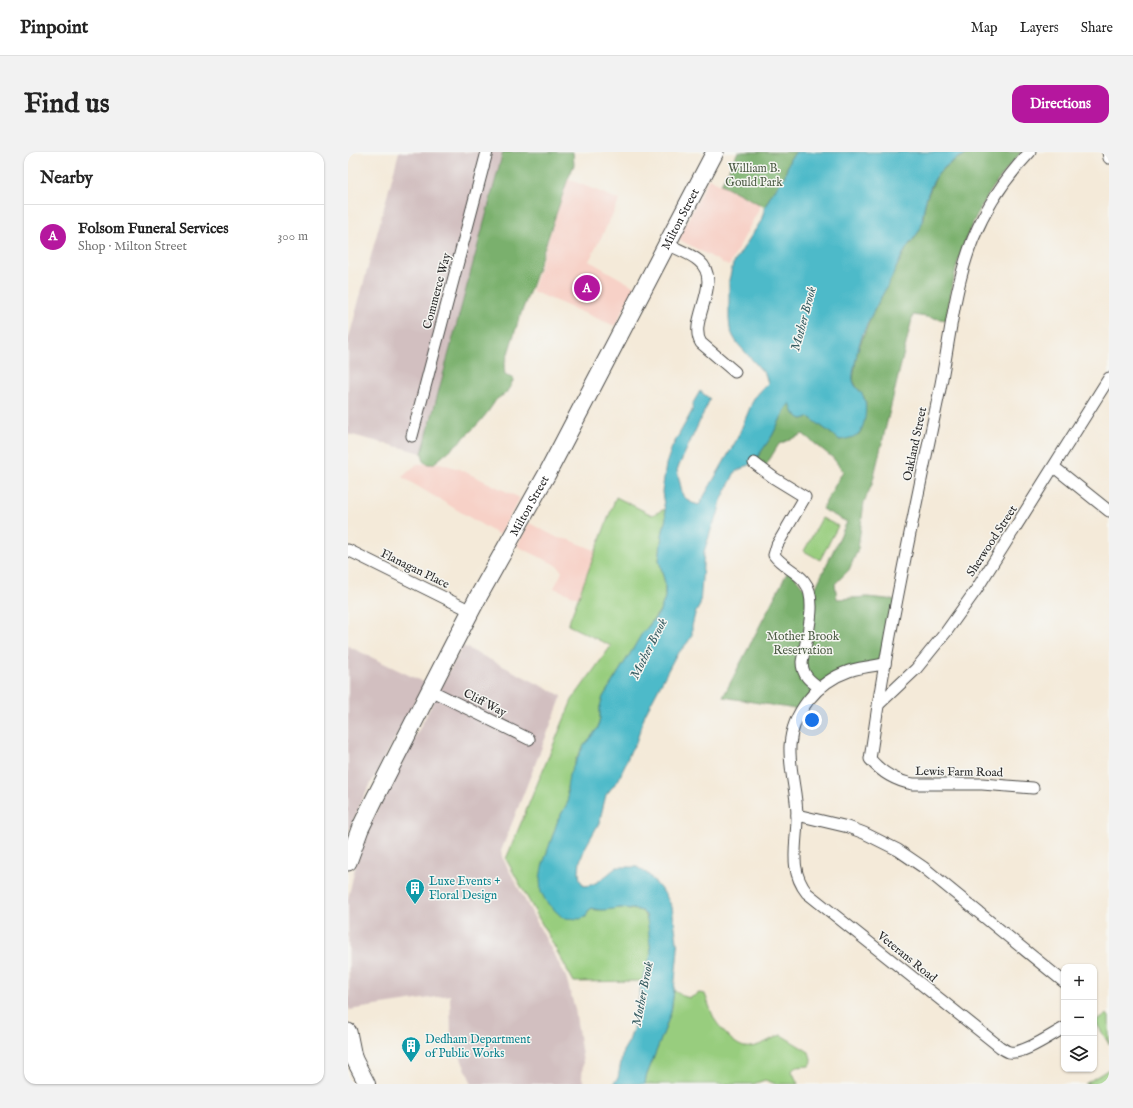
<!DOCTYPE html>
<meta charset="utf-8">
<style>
:root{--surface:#fff;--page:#f2f2f2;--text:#222;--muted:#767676;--line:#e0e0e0;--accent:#b5179e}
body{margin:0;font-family:"IM FELL English",serif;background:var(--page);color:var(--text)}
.controls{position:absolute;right:12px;bottom:12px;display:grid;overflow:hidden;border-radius:8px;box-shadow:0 1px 3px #0004}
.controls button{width:36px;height:36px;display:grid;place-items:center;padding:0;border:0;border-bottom:1px solid var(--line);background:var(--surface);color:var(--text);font:20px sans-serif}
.you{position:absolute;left:464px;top:568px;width:14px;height:14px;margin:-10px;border:3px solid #fff;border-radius:50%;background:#1a73e8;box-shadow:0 0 0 6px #1a73e833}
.badge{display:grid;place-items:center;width:26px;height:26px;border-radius:50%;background:var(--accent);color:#fff;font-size:13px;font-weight:700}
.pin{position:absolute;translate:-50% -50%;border:2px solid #fff;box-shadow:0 1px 4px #0006}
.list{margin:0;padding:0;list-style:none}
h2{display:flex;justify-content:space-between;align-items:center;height:52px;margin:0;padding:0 16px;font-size:17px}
h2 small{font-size:13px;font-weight:400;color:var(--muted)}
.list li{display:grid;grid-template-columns:26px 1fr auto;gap:12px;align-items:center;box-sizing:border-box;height:64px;padding:0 16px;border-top:1px solid var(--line)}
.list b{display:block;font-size:15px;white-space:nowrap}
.list p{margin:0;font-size:13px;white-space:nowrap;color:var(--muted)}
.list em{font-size:13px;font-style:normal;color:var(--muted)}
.icon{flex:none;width:22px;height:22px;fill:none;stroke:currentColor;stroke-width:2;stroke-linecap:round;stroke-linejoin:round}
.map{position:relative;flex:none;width:761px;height:932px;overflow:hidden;border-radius:12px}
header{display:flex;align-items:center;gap:24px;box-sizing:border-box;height:56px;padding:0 20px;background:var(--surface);border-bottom:1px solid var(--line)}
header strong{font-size:19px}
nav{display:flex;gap:22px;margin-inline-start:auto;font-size:14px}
.intro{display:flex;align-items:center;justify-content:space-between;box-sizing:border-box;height:96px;padding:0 24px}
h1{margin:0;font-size:28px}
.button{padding:10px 18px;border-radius:12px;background:var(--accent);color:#fff;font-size:14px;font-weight:700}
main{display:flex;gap:24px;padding:0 24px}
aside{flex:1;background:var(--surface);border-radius:12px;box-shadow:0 1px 3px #0004}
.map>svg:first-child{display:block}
.built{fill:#f7d1c7}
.industrial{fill:#d2bfc0}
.green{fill:#98cd7e;stroke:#627c54}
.forest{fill:#7ab06d;stroke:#526e4c}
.water{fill:#4ebac9;stroke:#3c727a}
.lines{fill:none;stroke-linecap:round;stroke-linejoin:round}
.street-casing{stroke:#494845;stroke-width:13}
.secondary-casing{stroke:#494845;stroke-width:18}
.primary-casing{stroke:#494845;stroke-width:19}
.street{stroke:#fff;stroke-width:11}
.secondary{stroke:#fff;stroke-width:16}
.primary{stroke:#fff;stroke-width:17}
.labels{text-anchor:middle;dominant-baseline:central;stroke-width:3;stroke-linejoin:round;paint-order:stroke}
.park-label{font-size:12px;fill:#4c5c44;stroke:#f6f6f2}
.street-label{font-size:12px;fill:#2b2b2b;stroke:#f6f6f2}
.culture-label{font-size:12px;fill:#0d838f;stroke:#f6f6f2;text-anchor:start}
.water-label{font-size:13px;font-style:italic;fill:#375d62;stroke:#f6f6f2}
</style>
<header>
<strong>Pinpoint</strong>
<nav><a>Map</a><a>Layers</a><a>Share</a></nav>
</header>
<div class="intro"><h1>Find us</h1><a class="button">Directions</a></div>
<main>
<aside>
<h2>Nearby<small></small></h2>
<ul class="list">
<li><span class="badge">A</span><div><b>Folsom Funeral Services</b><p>Shop · Milton Street</p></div><em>300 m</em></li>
</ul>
</aside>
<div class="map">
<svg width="761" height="932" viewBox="0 0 761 932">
<rect width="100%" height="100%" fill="#f6f6f2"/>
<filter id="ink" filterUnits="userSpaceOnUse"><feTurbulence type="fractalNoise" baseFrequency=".025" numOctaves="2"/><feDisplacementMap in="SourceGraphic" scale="8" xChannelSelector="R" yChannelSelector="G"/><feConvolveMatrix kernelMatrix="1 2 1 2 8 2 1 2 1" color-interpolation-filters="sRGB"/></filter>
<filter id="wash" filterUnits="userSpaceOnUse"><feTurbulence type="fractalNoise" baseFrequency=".012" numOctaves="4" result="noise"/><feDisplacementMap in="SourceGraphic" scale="16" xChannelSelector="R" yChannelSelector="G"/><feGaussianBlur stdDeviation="0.9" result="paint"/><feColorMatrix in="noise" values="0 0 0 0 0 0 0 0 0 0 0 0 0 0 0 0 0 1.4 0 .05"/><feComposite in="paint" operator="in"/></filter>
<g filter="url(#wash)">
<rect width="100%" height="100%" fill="#f4ead9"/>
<!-- built -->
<g class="built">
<polygon points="361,26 413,53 381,114 330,87"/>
<polygon points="220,27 272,48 241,109 287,135 267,174 184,139"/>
<polygon points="92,311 111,317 172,346 151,383 54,325 69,312"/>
<polygon points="181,371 210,386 222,388 254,401 238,449 206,436 214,420 210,414 169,394"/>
</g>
<!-- industrial -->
<g class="industrial">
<polygon points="51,0 155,0 74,301 0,282 0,189"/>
<polygon points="0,494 77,531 15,646 0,681"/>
<polygon points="115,494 214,544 153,699 154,705 218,825 227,857 235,910 234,926 237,932 124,932 103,883 102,843 1,858 0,747 9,707 23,670 93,535"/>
</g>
<!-- green -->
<g class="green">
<path d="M268 345 304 363 317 357 318 366 314 383 311 408 317 431V445L313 457 293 484 285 497 255 545 252 555V566L250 576 235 595 228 607 219 636 220 650 210 668 199 702 238 765 240 759 244 756 248 758 274 756 294 759C302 769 304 789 303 802 302 811 298 820 294 829L226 830 158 707 224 548 263 494 220 473Z"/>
<polygon points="474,366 490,374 472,408 456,399"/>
<path d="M326 838 335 844 342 846 351 841 357 842C360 850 363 860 367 868 373 877 389 898 402 895 413 894 422 887 433 883L461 900 464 910 461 914 447 915 444 919 450 932H428L417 928 405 932H297L298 925 317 877 323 860Z"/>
<polygon points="759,862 761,865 761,892 747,869"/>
<polygon points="761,917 761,932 737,932"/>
</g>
<!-- forest -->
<g class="forest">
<path d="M155 0H225L226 13 220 27 184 133 171 167 156 214 157 223 166 227C163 232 161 237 158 241 155 244 148 246 146 251 131 275 107 294 85 312H80L76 310 74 301Z"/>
<polygon points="390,0 448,0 442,7 436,26 423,43 417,55 373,32"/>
<path d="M621 0H674C643 32 619 74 608 117 604 134 601 151 598 168L565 163 524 332 516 350 510 397 501 418 487 432 489 447 519 445 549 448 537 512 499 520 453 558 375 545 441 417 463 445 499 370 474 357 495 319 485 306 455 282 431 292 415 318 406 310 424 284 438 256 443 250 446 262 454 267 461 265 492 288 511 282 514 276 518 252 516 245 508 234 505 228 509 200 524 163 559 95 567 86 571 78 575 69 576 57 579 45 588 25 593 19 608 7 616 4Z"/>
</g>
<!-- water -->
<path class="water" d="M448 0H621C617 4 613 4 608 7 602 10 591 20 588 25 582 34 578 46 576 56 574 64 575 70 572 77 568 85 562 90 558 97 552 106 548 117 543 127 531 150 515 174 509 201 508 209 504 220 505 228 506 236 514 239 516 246 520 254 517 278 509 283 504 286 498 287 492 288L461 265 454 267 446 262 442 251 438 256 424 284 406 310 387 320 373 349 370 362 364 375 356 400 352 453 347 462 344 474V483L340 490 327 505 297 562 288 591 283 598 271 627 258 643 251 671 237 696 232 709 231 720 232 728 236 734C249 734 259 722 269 715H289L300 722 317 742 324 755 326 768 330 797 326 838 323 860 317 877 298 925 297 932H265L270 926 275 899 281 889 285 877 294 829 303 802 300 774 298 763 294 759C287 757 279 756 272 756 263 757 252 760 244 756L240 759 238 765 232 767 215 766 199 751 193 740 192 727 194 715 210 668 220 650 219 636 221 623 235 595 250 576 252 566V555L255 545 285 497 293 483 309 464 313 457 317 445V431L311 408 314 383 318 366 314 340 318 312 324 295 344 259 345 251 352 239 362 247 329 318 335 344 344 351 351 353 389 287 406 246 420 231 417 222 389 191 385 184 382 177 381 167V128L385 112 413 69 417 55 423 43 436 26 442 7Z"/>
</g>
<g filter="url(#ink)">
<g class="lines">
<!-- street casing -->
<g class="street-casing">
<g id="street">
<path d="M682 0C658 25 638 55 625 87 606 135 602 187 592 237 573 328 553 420 537 512 531 544 527 575 522 607 533 620 548 629 565 632H634L685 636"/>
<polyline points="760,0 761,6"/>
<path d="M319 92C329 97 343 102 351 109 376 130 339 169 353 191L387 220"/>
<polyline points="64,284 139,0"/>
<path d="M406 311 426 326 457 345 429 393 426 403C434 414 448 419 456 429 471 447 458 488 454 510 454 523 462 529 472 536"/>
<polyline points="706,315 761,359"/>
<polyline points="0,398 123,459"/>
<path d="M537 512C525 514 513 515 501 519 469 530 444 561 442 594 441 618 449 641 449 664 449 693 440 717 459 741L652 895C655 897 658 899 661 900 675 903 703 883 716 876"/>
<polyline points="82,538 181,587"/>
<polyline points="531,552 568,517 598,480 628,438 761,226"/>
<polyline points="449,663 500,675 516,681 550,698 575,715 716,830"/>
</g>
</g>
<!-- secondary casing -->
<g class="secondary-casing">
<polyline id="secondary" points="0,895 19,932"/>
</g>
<!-- primary casing -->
<g class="primary-casing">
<g id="primary">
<path id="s1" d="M0 710 12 677 27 646 105 493 129 447 199 322 367 0"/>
<polyline points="0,880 5,905"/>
</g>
</g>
<!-- street -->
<use href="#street" class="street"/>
<!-- secondary -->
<use href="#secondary" class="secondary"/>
<!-- primary -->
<use href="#primary" class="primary"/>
</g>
</g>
<!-- icons -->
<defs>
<g id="building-pin" transform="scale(1)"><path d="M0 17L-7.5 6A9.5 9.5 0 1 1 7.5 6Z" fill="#0f9aa8" stroke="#f6f6f2"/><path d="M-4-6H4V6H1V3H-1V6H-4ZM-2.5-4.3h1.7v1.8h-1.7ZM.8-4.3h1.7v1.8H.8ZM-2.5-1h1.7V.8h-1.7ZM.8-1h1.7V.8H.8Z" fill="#fff"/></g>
</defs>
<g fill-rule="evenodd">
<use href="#building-pin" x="67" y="736"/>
<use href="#building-pin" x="63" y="894"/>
</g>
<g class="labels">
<!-- park labels -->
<g class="park-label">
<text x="406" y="16">William B.<tspan x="406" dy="14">Gould Park</tspan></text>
<text x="455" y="484">Mother Brook<tspan x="455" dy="14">Reservation</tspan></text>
</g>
<!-- street labels -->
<g class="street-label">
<text stroke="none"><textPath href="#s1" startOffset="724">Milton Street</textPath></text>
<text transform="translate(89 139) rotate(-75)">Commerce Way</text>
<text transform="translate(567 292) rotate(-78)">Oakland Street</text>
<text stroke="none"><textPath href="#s1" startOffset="400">Milton Street</textPath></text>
<text transform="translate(644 389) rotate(-57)">Sherwood Street</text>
<text transform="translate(67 417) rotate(26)">Flanagan Place</text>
<text transform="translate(137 551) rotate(27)">Cliff Way</text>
<text transform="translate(611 620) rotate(1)">Lewis Farm Road</text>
<text transform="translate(559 805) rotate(39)">Veterans Road</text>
</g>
<!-- culture labels -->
<g class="culture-label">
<text x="81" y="729">Luxe Events +<tspan x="81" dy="14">Floral Design</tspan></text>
<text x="77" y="887">Dedham Department<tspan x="77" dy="14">of Public Works</tspan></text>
</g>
<!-- water labels -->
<g class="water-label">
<text transform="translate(456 167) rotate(-75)">Mother Brook</text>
<text transform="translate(301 497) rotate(-63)">Mother Brook</text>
<text transform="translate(295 842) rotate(-79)">Mother Brook</text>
</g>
</g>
</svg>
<div class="controls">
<button>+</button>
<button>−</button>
<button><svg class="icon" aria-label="layers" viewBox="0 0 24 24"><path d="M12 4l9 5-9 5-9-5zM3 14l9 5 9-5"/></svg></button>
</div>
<div class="you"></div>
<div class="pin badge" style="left:239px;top:136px">A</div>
</div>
</main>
